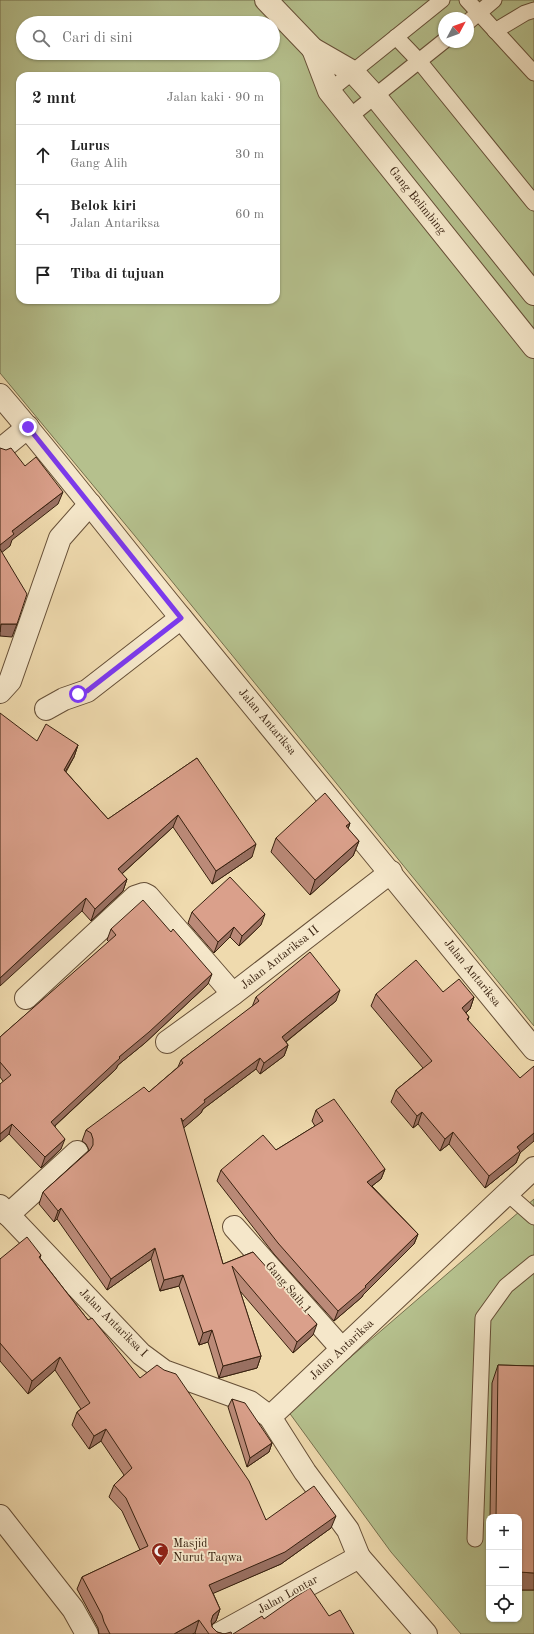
<!DOCTYPE html>
<html lang="id">
<meta charset="utf-8">
<style>
:root{--surface:#fff;--page:#f2f2f2;--text:#222;--muted:#767676;--line:#e0e0e0}
body{margin:0;font-family:"Old Standard TT",serif;background:var(--page);color:var(--text)}
.controls{position:absolute;right:12px;bottom:12px;display:grid;overflow:hidden;border-radius:8px;box-shadow:0 1px 3px #0004}
.controls button{width:36px;height:36px;display:grid;place-items:center;padding:0;border:0;border-bottom:1px solid var(--line);background:var(--surface);color:var(--text);font:20px sans-serif}
.compass{position:absolute;left:438px;top:12px;width:36px;height:36px;border-radius:50%;background:var(--surface);box-shadow:0 1px 3px #0004;rotate:49deg}
.stop{position:absolute;width:12px;height:12px;margin:-9px;border:3px solid #7c3aed;border-radius:50%;background:#fff}
.stop.end{background:#7c3aed;border-color:#fff;box-shadow:0 1px 4px #0008}
.list{margin:0;padding:0;list-style:none}
h2{display:flex;justify-content:space-between;align-items:center;height:52px;margin:0;padding:0 16px;font-size:17px}
h2 small{font-size:13px;font-weight:400;color:var(--muted)}
.list li{display:grid;grid-template-columns:26px 1fr auto;gap:12px;align-items:center;box-sizing:border-box;height:60px;padding:0 16px;border-top:1px solid var(--line)}
.list b{display:block;font-size:15px;white-space:nowrap}
.list p{margin:0;font-size:13px;white-space:nowrap;color:var(--muted)}
.list em{font-size:13px;font-style:normal;color:var(--muted)}
.icon{flex:none;width:22px;height:22px;fill:none;stroke:currentColor;stroke-width:2;stroke-linecap:round;stroke-linejoin:round}
.map{position:relative;flex:none;width:534px;height:1634px;overflow:hidden}
.search{position:absolute;background:var(--surface);box-shadow:0 1px 3px #0004;left:16px;top:16px;width:264px;height:44px;display:flex;align-items:center;gap:10px;box-sizing:border-box;padding:0 14px;border-radius:22px;color:var(--muted);font-size:15px}
.panel{position:absolute;background:var(--surface);box-shadow:0 1px 3px #0004;left:16px;top:72px;width:264px;height:232px;border-radius:12px}
.map>svg:first-child{display:block}
.green{fill:#b5c08d;stroke:#76704e;fill-rule:evenodd}
.lines{fill:none;stroke-linecap:round;stroke-linejoin:round}
.service-casing{stroke:#664f37;stroke-width:17}
.minor-casing{stroke:#664f37;stroke-width:24}
.tertiary-casing{stroke:#664f37;stroke-width:24}
.service{stroke:#f5e7ca;stroke-width:15}
.minor{stroke:#f5e7ca;stroke-width:22}
.tertiary{stroke:#f5e7ca;stroke-width:22}
.wall{fill:#bb8a78;stroke:#38210f}
.shaded-wall{fill:#997061;stroke:#38210f}
.building{fill:#daa08b;stroke:#38210f}
.route{stroke:#7c3aed;stroke-width:5}
.labels{text-anchor:middle;dominant-baseline:central;stroke-width:3.5;stroke-linejoin:round;paint-order:stroke}
.street-label{font-size:12px;fill:#38210f;stroke:#f5e7ca}
.poi-label{font-size:12px;fill:#38210f;stroke:#f5e7ca;text-anchor:start}
</style>
<div class="map">
<svg width="534" height="1634" viewBox="0 0 534 1634">
<rect width="100%" height="100%" fill="#efdaae"/>
<filter id="stains"><feTurbulence type="fractalNoise" baseFrequency=".005" numOctaves="4"/><feColorMatrix values="0 0 0 0 .2 0 0 0 0 .09 0 0 0 0 .02 0 0 0 .5 -.17"/></filter>
<radialGradient id="worn" r=".72"><stop offset=".6" stop-color="#630" stop-opacity="0"/><stop offset="1" stop-color="#630" stop-opacity=".3"/></radialGradient>
<!-- green -->
<g class="green">
<path d="M0 0H534V1026L135 536 0 373ZM444 18H468V42H444ZM23 23H273V53H23ZM20 76H276V300H20Z"/>
<path d="M534 1199V1634H461L391 1552 288 1411ZM489 1517H519V1619H489Z"/>
</g>
<g class="lines">
<!-- service casing -->
<g class="service-casing">
<g id="service">
<polyline points="467,0 534,73"/>
<polyline points="468,22 494,0"/>
<polyline points="495,31 525,13 534,10"/>
<polyline points="396,37 419,61 534,203"/>
<polyline points="329,91 442,0"/>
<polyline points="349,117 444,41"/>
<polyline points="508,1194 534,1217"/>
<polyline points="475,1539 483,1318 506,1286 534,1263"/>
</g>
</g>
<!-- minor casing -->
<g class="minor-casing">
<g id="minor">
<polyline points="266,0 313,49 353,72 375,96 534,294"/>
<polyline points="313,49 329,91 534,347"/>
<path d="M0 395C63 468 121 545 182 619 299 763 417 905 534 1049"/>
<polyline points="0,450 28,427"/>
<polyline points="0,692 10,681 60,538 90,504"/>
<polyline points="46,709 64,699 87,691 181,618"/>
<polyline points="26,998 135,897 144,894 148,896 233,994"/>
<polyline points="167,1042 233,994 391,872"/>
<polyline points="0,1206 141,1354 164,1371 250,1402 270,1417 305,1472 348,1530 359,1557"/>
<polyline points="8,1215 77,1152"/>
<polyline points="234,1227 342,1349"/>
<polyline points="270,1417 534,1168"/>
<polyline points="0,1516 73,1609 87,1634"/>
</g>
</g>
<!-- tertiary casing -->
<g class="tertiary-casing">
<polyline id="tertiary" points="219,1634 359,1557 426,1634"/>
</g>
<!-- service -->
<use href="#service" class="service"/>
<!-- minor -->
<use href="#minor" class="minor"/>
<!-- tertiary -->
<use href="#tertiary" class="tertiary"/>
</g>
<!-- wall -->
<g class="wall">
<polygon points="37,741 78,745 74,757 66,772 108,819 197,758 252,857 212,884 173,827 122,874 127,879 123,891 91,921 82,911"/>
<polygon points="350,823 348,829 359,841 353,856 310,895 271,852 276,838"/>
<polygon points="192,912 261,925 239,946 230,937 214,953 188,923"/>
<polygon points="111,929 208,984 145,1043 118,1065 116,1069 55,1126 61,1149 41,1168 9,1134 3,1081 0,1077 0,1037 109,942 107,940"/>
<polygon points="443,992 474,997 470,1009 466,1013 469,1017 468,1020 520,1153 516,1163 485,1188 449,1144 440,1151 418,1124 413,1128 391,1102 396,1090 423,1068 371,1006 376,994"/>
<polygon points="256,997 336,1001 286,1042 288,1045 284,1056 260,1074 256,1069 203,1109 201,1113 183,1128 223,1264 253,1252 313,1335 293,1353 240,1291 261,1356 257,1368 219,1378 208,1342 199,1345 179,1286 160,1291 151,1259 107,1290 57,1219 54,1222 39,1204 43,1192 89,1150 86,1144 82,1141 86,1130 149,1092 178,1067 181,1060 252,1007"/>
<polygon points="316,1110 385,1169 381,1179 372,1186 418,1234 414,1244 363,1295 362,1297 334,1321 274,1254 217,1181 221,1170 276,1150 315,1126 312,1121"/>
<polygon points="41,1255 40,1258 88,1320 266,1520 331,1528 281,1564 213,1593 220,1609 216,1621 212,1625 212,1627 217,1632 224,1634 232,1634 196,1634 195,1633 192,1634 99,1634 98,1628 77,1589 82,1577 140,1550 122,1511 109,1497 114,1485 124,1475 101,1441 89,1449 72,1425 77,1412 81,1409 55,1370 28,1394 0,1361 0,1259"/>
<polygon points="498,1365 534,1366 534,1590 519,1590 519,1517 490,1517 492,1383"/>
<polygon points="232,1399 272,1443 269,1452 247,1467 228,1407"/>
</g>
<!-- shaded-wall -->
<g class="shaded-wall">
<polygon points="63,492 58,504 12,540 10,546 0,554 0,545 12,531"/>
<polygon points="1,624 17,624 12,637 0,636 0,627"/>
<polygon points="78,745 74,757 59,782 64,770"/>
<polygon points="178,815 173,827 114,881 118,869"/>
<polygon points="350,823 345,837 346,826"/>
<polygon points="359,841 353,856 310,895 315,880"/>
<polygon points="256,844 252,857 212,884 216,871"/>
<polygon points="127,879 123,891 91,921 95,909"/>
<polygon points="86,898 82,911 0,986 0,978"/>
<polygon points="265,914 261,925 239,946 242,936"/>
<polygon points="234,927 230,937 214,953 218,942"/>
<polygon points="212,974 208,984 145,1043 118,1065 116,1069 48,1132 51,1122 119,1057"/>
<polygon points="340,990 336,1001 278,1048 282,1037"/>
<polygon points="474,997 470,1009 457,1020 462,1008"/>
<polygon points="288,1045 284,1056 260,1074 264,1063"/>
<polygon points="260,1058 256,1069 203,1109 201,1113 179,1132 183,1121 204,1100"/>
<polygon points="422,1112 418,1124 413,1128 417,1116"/>
<polygon points="12,1124 9,1134 0,1142 0,1134"/>
<polygon points="453,1132 449,1144 440,1151 445,1139"/>
<polygon points="534,1133 534,1141 520,1153 516,1163 485,1188 489,1176 517,1147"/>
<polygon points="65,1139 61,1149 41,1168 45,1157"/>
<polygon points="385,1169 381,1179 364,1192 367,1182"/>
<polygon points="61,1208 57,1219 54,1222 58,1211"/>
<polygon points="418,1234 414,1244 363,1295 362,1297 334,1321 338,1311 365,1286"/>
<polygon points="155,1248 151,1259 107,1290 111,1279"/>
<polygon points="183,1275 179,1286 160,1291 164,1280"/>
<polygon points="317,1324 313,1335 293,1353 297,1342"/>
<polygon points="212,1330 208,1342 199,1345 203,1333"/>
<polygon points="261,1356 257,1368 219,1378 223,1366"/>
<polygon points="60,1357 55,1370 28,1394 32,1381"/>
<polygon points="106,1429 101,1441 89,1449 94,1436"/>
<polygon points="272,1443 269,1452 247,1467 250,1458"/>
<polygon points="336,1516 331,1528 281,1564 205,1597 209,1585"/>
<polygon points="519,1572 534,1573 534,1590 519,1590"/>
<polygon points="220,1609 216,1621 208,1628 213,1615"/>
<polygon points="199,1620 195,1633 192,1634 174,1634"/>
</g>
<!-- building -->
<g class="building">
<polygon points="0,448 6,450 11,448 25,466 36,457 63,492 12,531 14,534 0,545"/>
<polygon points="0,549 27,594 17,624 1,624 0,632"/>
<polygon points="0,713 37,741 46,724 78,745 64,770 108,819 197,758 256,844 216,871 178,815 118,869 127,879 95,909 86,898 0,978"/>
<polygon points="325,793 350,823 346,826 359,841 315,880 276,838"/>
<polygon points="230,877 265,914 242,936 234,927 218,942 192,912"/>
<polygon points="143,900 171,932 173,929 212,974 149,1032 119,1057 120,1058 51,1122 65,1139 45,1157 12,1124 0,1134 0,1084 11,1075 0,1062 0,1037 116,935 111,929"/>
<polygon points="310,952 340,990 282,1037 288,1045 264,1063 260,1058 204,1100 205,1102 183,1121 181,1118 223,1264 253,1252 317,1324 297,1342 232,1266 261,1356 223,1366 212,1330 203,1333 183,1275 164,1280 155,1248 111,1279 61,1208 58,1211 43,1192 90,1150 93,1145 93,1139 91,1133 86,1130 144,1087 149,1092 183,1063 181,1060 259,1001 256,997"/>
<polygon points="416,960 443,992 459,979 474,997 462,1008 469,1017 467,1019 520,1078 534,1066 534,1133 517,1147 520,1151 489,1176 453,1132 445,1139 422,1112 417,1116 396,1090 432,1061 376,994"/>
<polygon points="334,1099 385,1169 367,1182 418,1234 365,1286 366,1287 338,1311 278,1243 221,1170 263,1135 276,1150 323,1121 316,1110"/>
<polygon points="27,1237 41,1255 39,1257 88,1320 92,1318 140,1378 157,1365 164,1370 176,1374 249,1481 266,1520 314,1486 336,1516 285,1552 209,1585 220,1609 213,1615 211,1621 212,1627 217,1632 224,1634 231,1632 232,1634 209,1634 199,1620 174,1634 110,1634 104,1622 102,1615 82,1577 148,1546 126,1498 114,1485 132,1468 106,1429 94,1436 77,1412 90,1403 60,1357 32,1381 0,1343 0,1259"/>
<polygon points="498,1365 534,1366 534,1573 519,1572 519,1517 496,1517"/>
<polygon points="232,1399 245,1403 272,1443 250,1458"/>
<polygon points="310,1588 329,1616 340,1610 354,1634 233,1634 262,1616 264,1619 297,1596"/>
</g>
<g class="lines">
<!-- route -->
<polyline class="route" points="28,427 181,618 87,691 78,694"/>
</g>
<!-- icons -->
<defs>
<g id="mosque-pin" transform="scale(0.9)"><path d="M0 17L-7.5 6A9.5 9.5 0 1 1 7.5 6Z" fill="#8f2418" stroke="#f5e7ca"/><path d="M3.5-4.9A6 6 0 1 0 3.5 4.9A5 5 0 1 1 3.5-4.9Z" fill="#fff"/></g>
</defs>
<g fill-rule="evenodd">
<use href="#mosque-pin" x="160" y="1551"/>
</g>
<g class="labels">
<!-- street labels -->
<g class="street-label">
<text transform="translate(417 201) rotate(51)">Gang Belimbing</text>
<text transform="translate(267 722) rotate(50)">Jalan Antariksa</text>
<text transform="translate(280 958) rotate(-38)">Jalan Antariksa II</text>
<text transform="translate(472 973) rotate(51)">Jalan Antariksa</text>
<text transform="translate(288 1288) rotate(49)">Gang Saih 1</text>
<text transform="translate(113 1323) rotate(45)">Jalan Antariksa I</text>
<text transform="translate(342 1350) rotate(-43)">Jalan Antariksa</text>
<text transform="translate(288 1595) rotate(-29)">Jalan Lontar</text>
</g>
<!-- poi labels -->
<g class="poi-label">
<text x="173" y="1544">Masjid<tspan x="173" dy="14">Nurut Taqwa</tspan></text>
</g>
</g>
<rect width="100%" height="100%" filter="url(#stains)"/>
<rect width="100%" height="100%" fill="url(#worn)"/>
</svg>
<div class="controls">
<button>+</button>
<button>−</button>
<button><svg class="icon" aria-label="locate" viewBox="0 0 24 24"><circle cx="12" cy="12" r="6"/><path d="M12 2v4M12 18v4M2 12h4M18 12h4"/></svg></button>
</div>
<svg class="compass" viewBox="-18 -18 36 36"><path d="M0-13l5 13h-10z" fill="#e53935"/><path d="M0 13l5-13h-10z" fill="#767676"/></svg>
<div class="stop" style="left:78px;top:694px"></div>
<div class="stop end" style="left:28px;top:427px"></div>
<div class="search"><svg class="icon" aria-label="search" viewBox="0 0 24 24"><circle cx="10" cy="10" r="6"/><path d="M15 15l6 6"/></svg>Cari di sini</div>
<section class="panel">
<h2>2 mnt<small>Jalan kaki · 90 m</small></h2>
<ul class="list">
<li><svg class="icon" aria-label="ahead" viewBox="0 0 24 24"><path d="M12 20V5M6 11l6-6 6 6"/></svg><div><b>Lurus</b><p>Gang Alih</p></div><em>30 m</em></li>
<li><svg class="icon" aria-label="left" viewBox="0 0 24 24"><path d="M17 20v-9H6M10 6l-5 5 5 5"/></svg><div><b>Belok kiri</b><p>Jalan Antariksa</p></div><em>60 m</em></li>
<li><svg class="icon" aria-label="arrive" viewBox="0 0 24 24"><path d="M6 21V4h12l-3 4 3 4H6"/></svg><div><b>Tiba di tujuan</b></div></li>
</ul>
</section>
</div>
